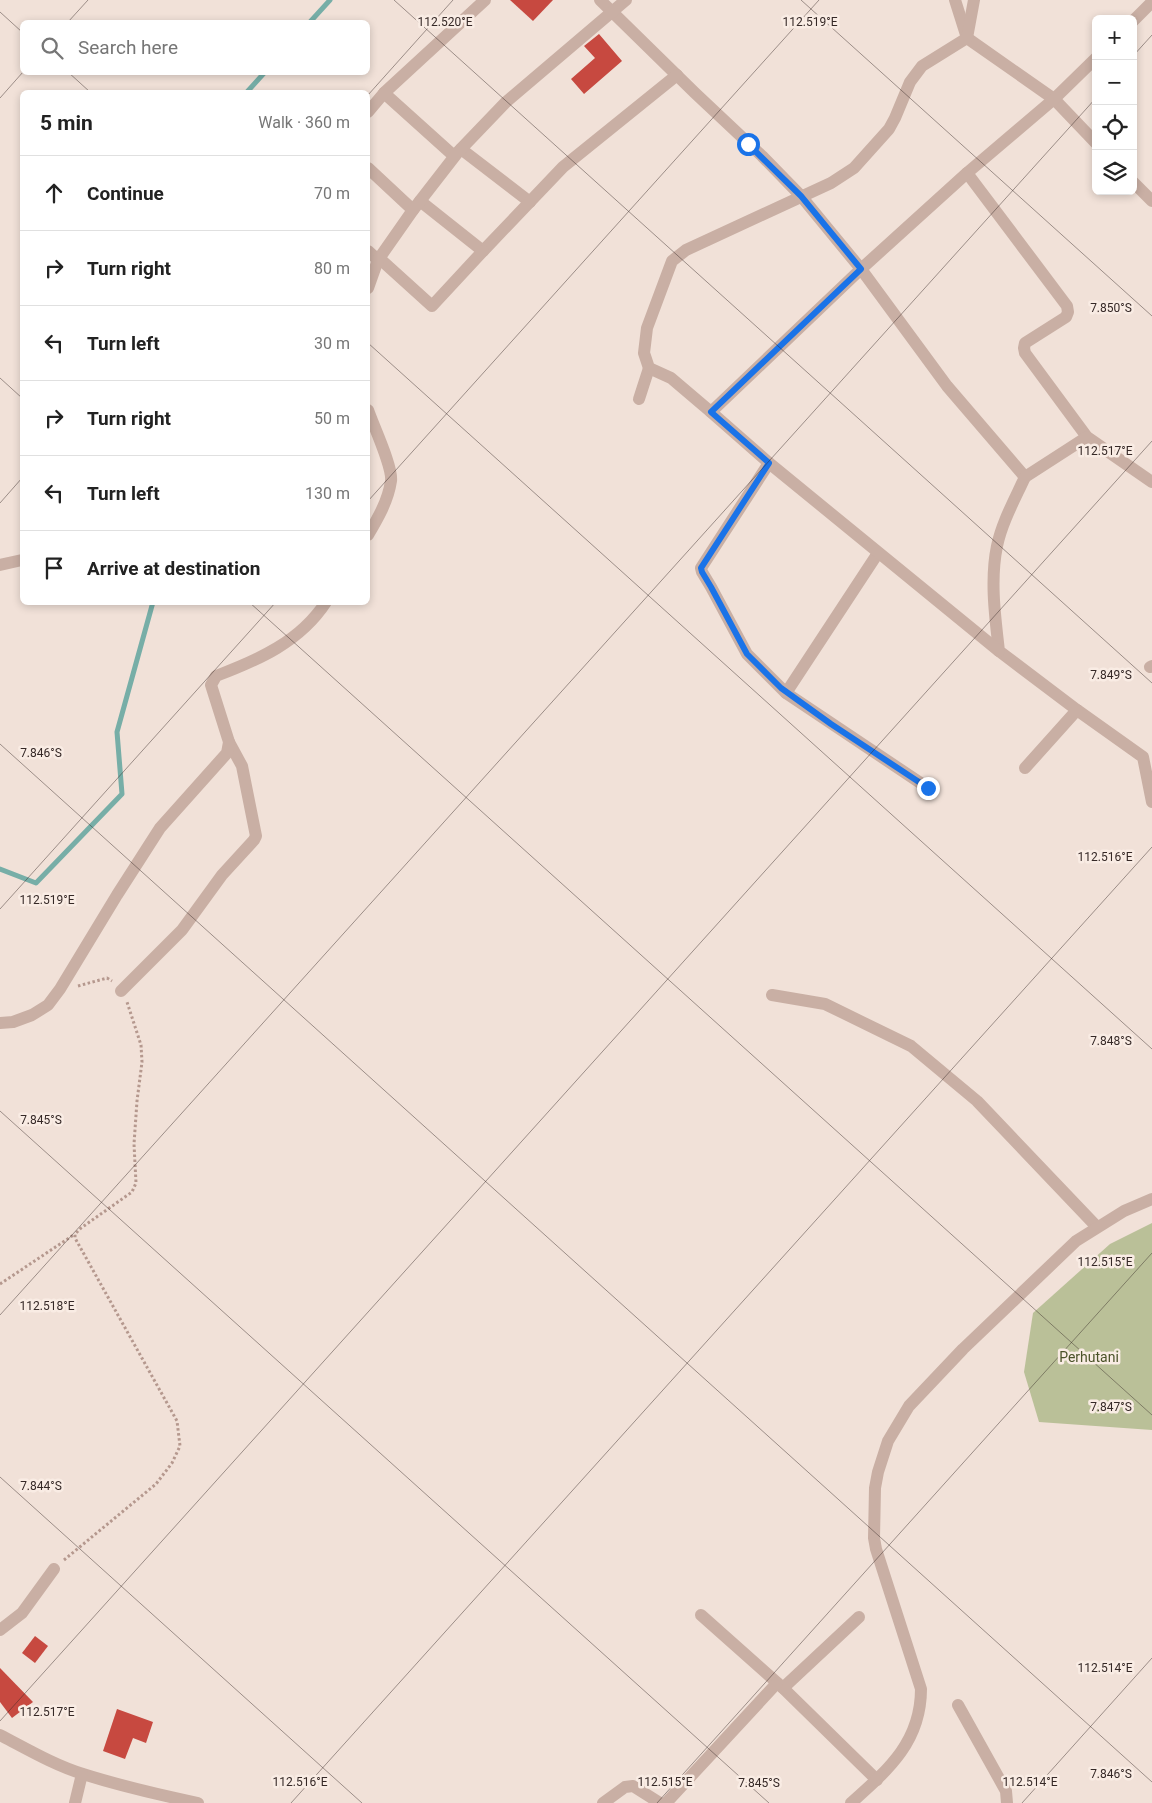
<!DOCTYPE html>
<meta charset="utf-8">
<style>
:root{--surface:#fff;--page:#f6f6f6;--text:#222;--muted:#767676;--line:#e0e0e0}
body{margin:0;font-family:Roboto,sans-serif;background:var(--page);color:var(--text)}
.controls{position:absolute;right:15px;top:15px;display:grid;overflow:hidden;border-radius:8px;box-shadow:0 2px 8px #0003}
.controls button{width:45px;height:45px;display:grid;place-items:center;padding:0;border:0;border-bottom:1px solid var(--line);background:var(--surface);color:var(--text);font:25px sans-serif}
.stop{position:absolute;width:15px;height:15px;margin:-11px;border:4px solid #1a73e8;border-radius:50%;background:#fff}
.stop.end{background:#1a73e8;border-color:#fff;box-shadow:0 1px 5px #0008}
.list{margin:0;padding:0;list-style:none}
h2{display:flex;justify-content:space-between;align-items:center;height:65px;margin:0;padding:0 20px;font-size:21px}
h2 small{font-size:16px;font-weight:400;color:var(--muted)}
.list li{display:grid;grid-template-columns:32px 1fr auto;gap:15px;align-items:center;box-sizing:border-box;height:75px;padding:0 20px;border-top:1px solid var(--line)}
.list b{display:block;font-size:19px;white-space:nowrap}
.list em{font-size:16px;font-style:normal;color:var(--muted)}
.icon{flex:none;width:28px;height:28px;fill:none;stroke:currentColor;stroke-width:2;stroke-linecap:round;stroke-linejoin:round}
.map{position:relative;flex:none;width:1152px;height:1803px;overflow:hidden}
.search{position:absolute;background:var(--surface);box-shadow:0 2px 8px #0003;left:20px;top:20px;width:350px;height:55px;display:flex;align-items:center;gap:12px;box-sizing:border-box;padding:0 18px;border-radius:8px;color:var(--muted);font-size:19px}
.panel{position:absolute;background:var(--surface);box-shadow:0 2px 8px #0003;left:20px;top:90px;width:350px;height:515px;border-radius:8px}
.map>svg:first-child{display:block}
.green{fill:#bac098}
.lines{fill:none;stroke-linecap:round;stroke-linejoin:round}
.stream{stroke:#77aea7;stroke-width:5}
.building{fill:#c74940}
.path{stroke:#b5988e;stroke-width:3;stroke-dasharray:2.5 2.5;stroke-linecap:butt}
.minor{stroke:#c9afa4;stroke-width:12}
.route{stroke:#1a73e8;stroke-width:6}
.ticks{fill:none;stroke:#352826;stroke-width:1;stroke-opacity:0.45}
.labels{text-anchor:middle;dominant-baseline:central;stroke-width:5;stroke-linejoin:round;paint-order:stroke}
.park-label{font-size:14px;fill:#4b5329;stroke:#f9ece4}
.ticks-label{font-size:12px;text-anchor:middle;fill:#352826;stroke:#f9ece4;stroke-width:5;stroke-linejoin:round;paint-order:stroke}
</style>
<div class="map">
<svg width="1152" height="1803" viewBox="0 0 1152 1803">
<rect width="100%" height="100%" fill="#f1e1d8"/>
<!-- green -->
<polygon class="green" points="1152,1223 1152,1430 1039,1422 1024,1372 1033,1313 1110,1244"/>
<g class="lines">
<!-- stream -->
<g class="stream">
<polyline points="310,22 330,0"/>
<polyline points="247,92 265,72"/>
<polyline points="0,869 36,883 122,794 117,732 153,602"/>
</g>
</g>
<!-- building -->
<g class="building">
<polygon points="510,0 553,0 533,21"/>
<polygon points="599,34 622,61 584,94 571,79 595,58 584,46"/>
<polygon points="35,1636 48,1646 35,1663 22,1653"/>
<polygon points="0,1668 33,1702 12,1718 0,1702"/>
<polygon points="117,1709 153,1722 146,1743 133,1738 125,1759 103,1751"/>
</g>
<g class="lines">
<!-- path -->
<g class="path">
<polyline points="78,986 107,978 112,981"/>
<polyline points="0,1284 75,1234"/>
<polyline points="64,1560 156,1484 172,1463 180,1446 177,1421 75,1238 75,1234 81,1228 132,1192 136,1183 134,1144 137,1101 142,1062 141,1045 127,1002"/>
</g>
<!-- minor -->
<g class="minor">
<path d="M600 0 695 93 762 156 801 196 861 269 947 386 1025 477C1015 499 1002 522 997 546 990 580 995 616 999 651L1077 710 1143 757 1152 802"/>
<polyline points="955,0 967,38 1054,99 1096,143"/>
<polyline points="1133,21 1152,2"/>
<polyline points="384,93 454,156"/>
<polyline points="368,112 384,93 485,0"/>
<polyline points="461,149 530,202"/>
<polyline points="368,168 413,210"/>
<polyline points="967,173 1067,306 1068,312 1066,317 1025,343 1024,348 1025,353 1087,437 1152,482"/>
<polyline points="1133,182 1152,201"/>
<polyline points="420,201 483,251 563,167 677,75"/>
<polyline points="368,251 378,260"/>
<polyline points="379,258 432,306 483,251"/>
<polyline points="368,288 378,260 413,210 458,152 506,102 626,0"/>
<polyline points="639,399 649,368"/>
<path d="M368 410C373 425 393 467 391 481 388 501 378 518 368 535"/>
<polyline points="711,412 671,378 649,368 644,353 647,328 672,261 686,250 831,183 854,168 889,129 895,118 910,82 922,66 967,38 974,0"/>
<polyline points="769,463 701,568 702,572 711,587 747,654 786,693 878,553"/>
<polyline points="1025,477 1087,437"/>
<polyline points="0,565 22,560"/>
<polyline points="999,651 769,463 711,412 861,269 967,173 1054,99 1096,58"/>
<polyline points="1150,667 1152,666"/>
<polyline points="786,693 928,788"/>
<polyline points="1025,768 1077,710"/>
<polyline points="121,991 182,930 222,875 254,840 256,836 242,766 229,742"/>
<polyline points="772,995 825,1004 911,1046 977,1101 1097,1227"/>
<path d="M0 1023 13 1022 32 1015 48 1005 60 989 117 895 160 828 227 753 229 742 211 685 216 676C258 660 300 642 326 602"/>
<polyline points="701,1615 783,1688 877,1780"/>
<polyline points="0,1630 22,1613 54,1569"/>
<polyline points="783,1688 859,1617"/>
<polyline points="958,1705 1006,1791 1007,1803"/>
<path d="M0 1735C27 1749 54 1765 83 1774 121 1786 160 1795 198 1803"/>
<polyline points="75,1803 82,1774"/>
<polyline points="603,1803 625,1787 633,1786 660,1803"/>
<polyline points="666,1803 777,1683"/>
<path d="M851 1803C888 1770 921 1742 921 1689L876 1549 874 1538 875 1488 878 1472 888 1441 909 1406 963 1349 1076 1241 1124 1211 1152 1199"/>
</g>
</g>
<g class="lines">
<!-- route -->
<polyline class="route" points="748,144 801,196 861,269 711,412 769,463 701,568 702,572 711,587 747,654 781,688 831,724 928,788"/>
</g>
<!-- ticks -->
<path class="ticks" d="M394 0 1152 683M801 0 1152 316M0 12 22 32M68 22 88 0M1133 56 1152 35M68 72 90 92M368 95 453 0M0 98 23 72M368 343 1152 1049M0 378 22 398M368 501 819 0M0 503 22 478M249 602 1152 1415M0 744 1152 1782M0 909 276 602M0 1111 769 1803M0 1315 1096 98M0 1477 362 1803M0 1721 1152 441M291 1803 1152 847M657 1803 1152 1253M1022 1803 1152 1658"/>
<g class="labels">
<!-- park labels -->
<g class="park-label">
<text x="1089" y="1357">Perhutani</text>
</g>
</g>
<g class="ticks-label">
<text x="445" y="26">112.520°E</text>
<text x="810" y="26">112.519°E</text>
<text x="1111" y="312">7.850°S</text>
<text x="1105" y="455">112.517°E</text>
<text x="1111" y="679">7.849°S</text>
<text x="41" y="757">7.846°S</text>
<text x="1105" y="861">112.516°E</text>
<text x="47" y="904">112.519°E</text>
<text x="1111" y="1045">7.848°S</text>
<text x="41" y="1124">7.845°S</text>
<text x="1105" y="1266">112.515°E</text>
<text x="47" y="1310">112.518°E</text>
<text x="1111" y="1411">7.847°S</text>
<text x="41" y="1490">7.844°S</text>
<text x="1105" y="1672">112.514°E</text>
<text x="47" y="1716">112.517°E</text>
<text x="1111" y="1778">7.846°S</text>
<text x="300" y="1786">112.516°E</text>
<text x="665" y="1786">112.515°E</text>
<text x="1030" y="1786">112.514°E</text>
<text x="759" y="1787">7.845°S</text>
</g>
</svg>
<div class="controls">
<button>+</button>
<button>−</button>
<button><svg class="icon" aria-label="locate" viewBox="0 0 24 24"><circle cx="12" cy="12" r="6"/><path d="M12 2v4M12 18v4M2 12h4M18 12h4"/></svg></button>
<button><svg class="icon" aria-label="layers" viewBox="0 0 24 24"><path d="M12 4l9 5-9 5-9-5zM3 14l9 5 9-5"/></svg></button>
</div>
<div class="stop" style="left:748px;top:144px"></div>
<div class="stop end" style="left:928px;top:788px"></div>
<div class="search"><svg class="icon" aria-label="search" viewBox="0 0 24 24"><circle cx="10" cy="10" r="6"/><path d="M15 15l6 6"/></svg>Search here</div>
<section class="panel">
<h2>5 min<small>Walk · 360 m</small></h2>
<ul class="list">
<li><svg class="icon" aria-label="ahead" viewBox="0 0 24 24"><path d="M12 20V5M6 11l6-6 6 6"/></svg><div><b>Continue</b></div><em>70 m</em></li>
<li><svg class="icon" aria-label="right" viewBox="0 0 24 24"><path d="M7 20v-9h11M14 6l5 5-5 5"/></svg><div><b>Turn right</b></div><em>80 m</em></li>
<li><svg class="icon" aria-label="left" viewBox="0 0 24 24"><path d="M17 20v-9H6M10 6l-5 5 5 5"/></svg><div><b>Turn left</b></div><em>30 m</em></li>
<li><svg class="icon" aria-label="right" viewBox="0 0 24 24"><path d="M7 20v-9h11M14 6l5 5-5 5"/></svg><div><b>Turn right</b></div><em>50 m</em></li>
<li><svg class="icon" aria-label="left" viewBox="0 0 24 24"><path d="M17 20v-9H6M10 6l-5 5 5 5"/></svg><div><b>Turn left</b></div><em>130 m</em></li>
<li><svg class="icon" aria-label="arrive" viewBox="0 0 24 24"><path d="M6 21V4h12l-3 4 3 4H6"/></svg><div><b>Arrive at destination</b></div></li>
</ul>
</section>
</div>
